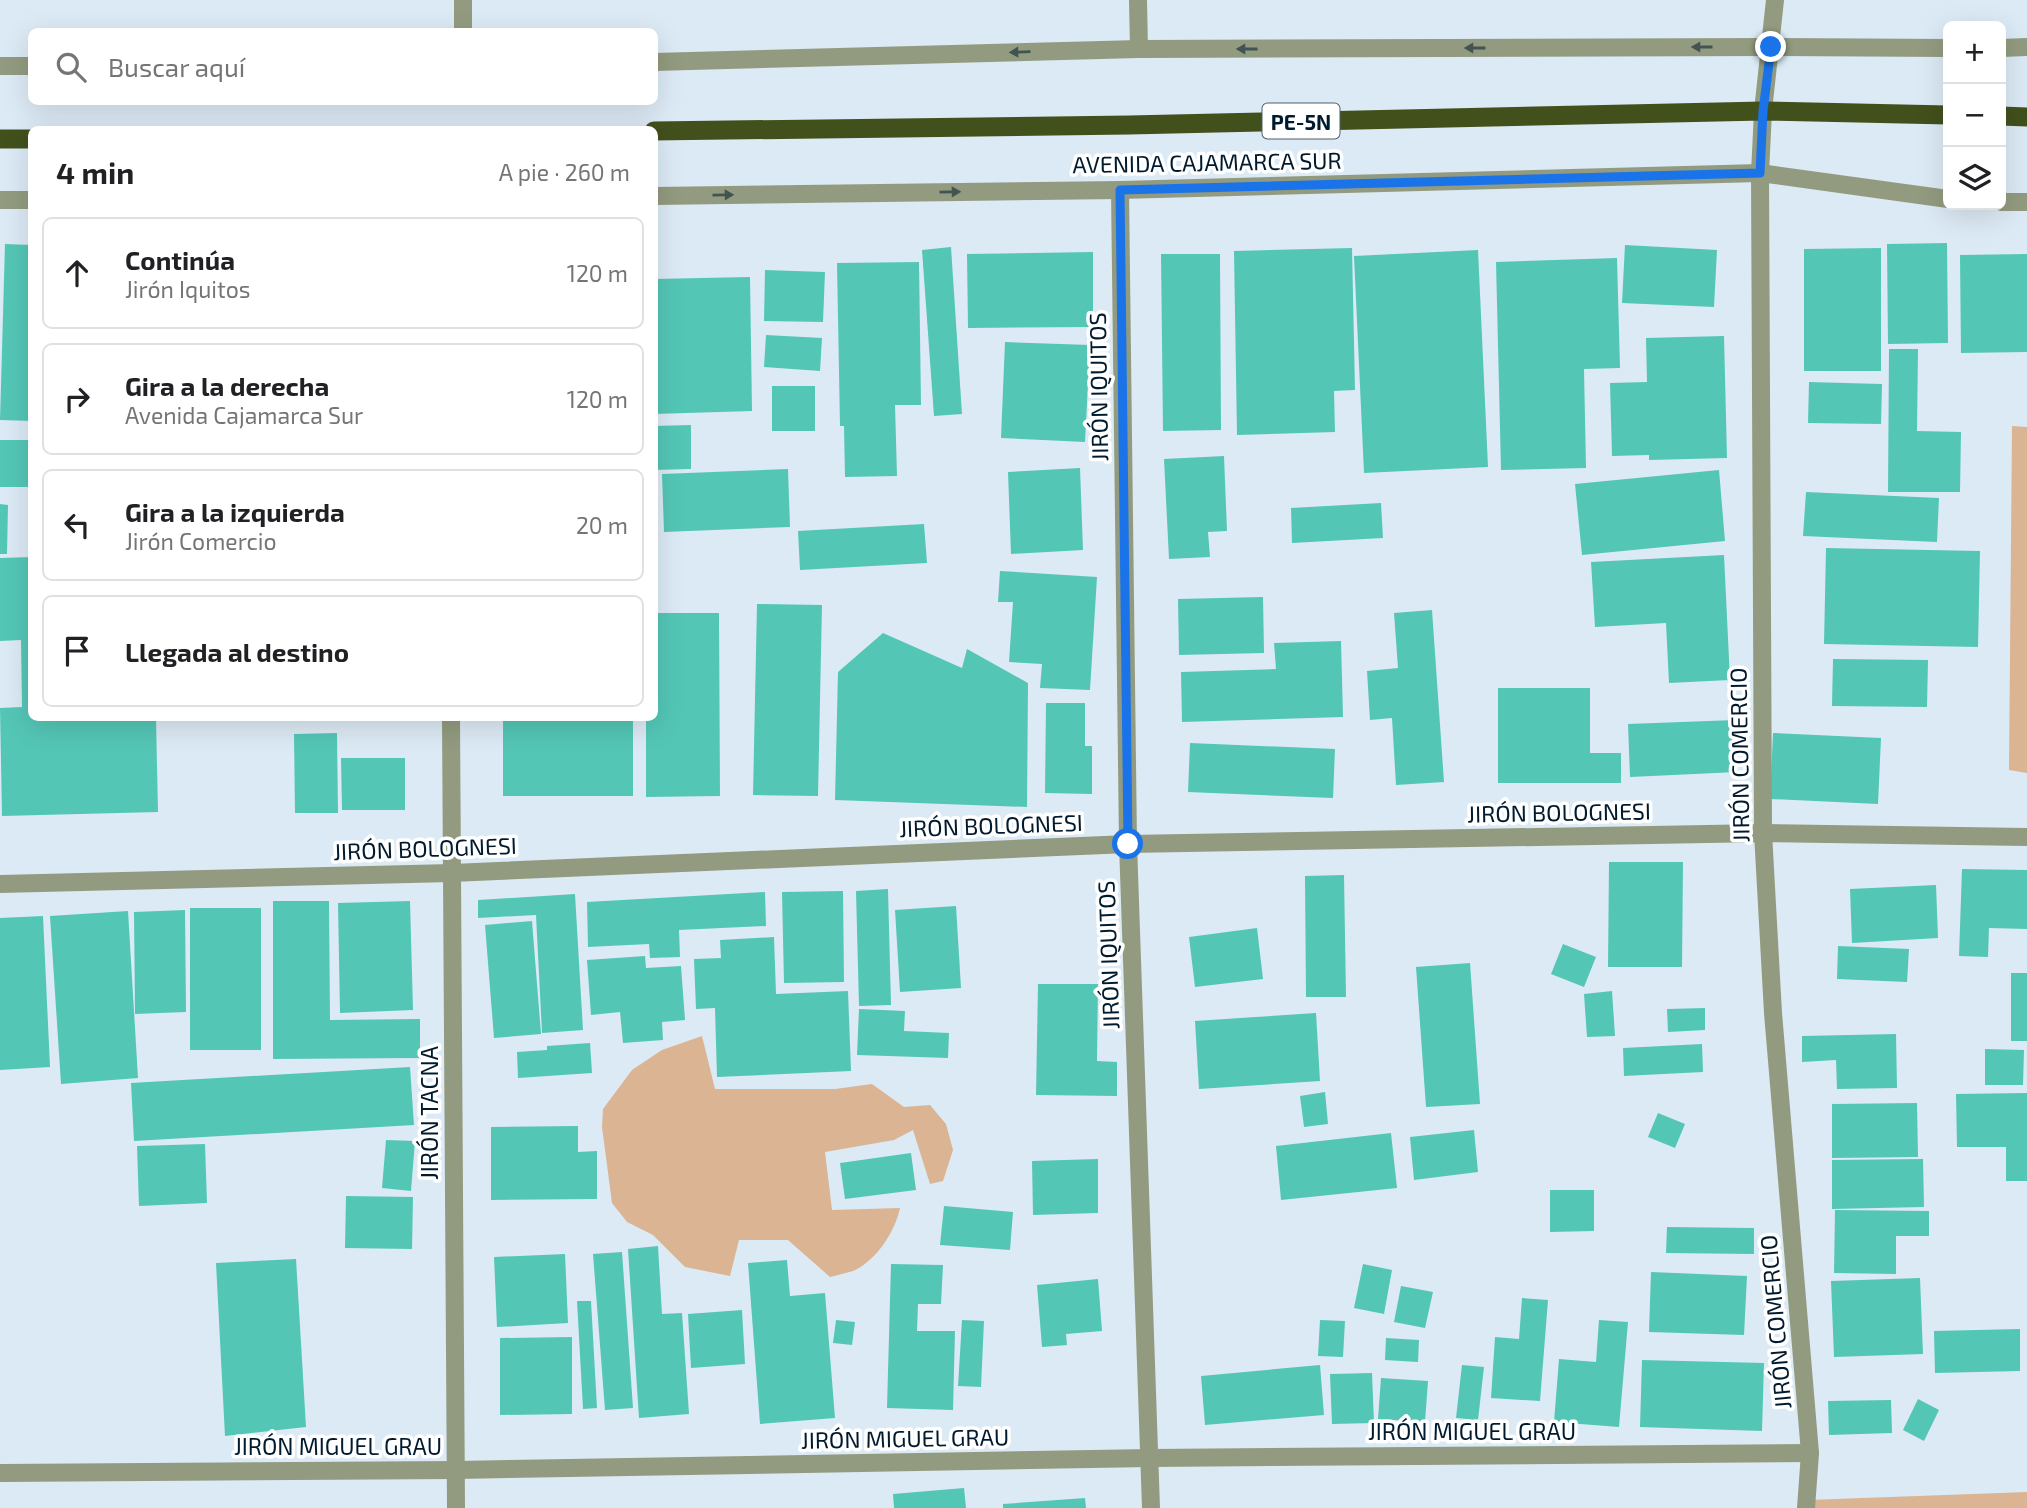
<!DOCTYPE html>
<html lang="es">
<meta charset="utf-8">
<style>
:root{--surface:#fff;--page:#f2f2f2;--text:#202124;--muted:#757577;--line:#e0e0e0}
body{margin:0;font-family:"Exo 2",sans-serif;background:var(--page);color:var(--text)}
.controls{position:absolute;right:21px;top:21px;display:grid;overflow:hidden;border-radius:10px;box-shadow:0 7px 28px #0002}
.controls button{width:63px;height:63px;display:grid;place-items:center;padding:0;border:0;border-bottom:2px solid var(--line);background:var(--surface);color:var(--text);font:35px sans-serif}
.stop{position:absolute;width:21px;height:21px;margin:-16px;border:5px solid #1a73e8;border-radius:50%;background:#fff}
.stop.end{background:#1a73e8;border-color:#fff;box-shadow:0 2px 7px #0008}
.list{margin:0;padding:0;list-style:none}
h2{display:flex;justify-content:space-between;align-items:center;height:91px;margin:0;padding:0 28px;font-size:30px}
h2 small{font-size:23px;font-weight:400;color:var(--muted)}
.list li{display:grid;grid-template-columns:46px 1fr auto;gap:21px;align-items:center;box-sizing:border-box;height:112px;margin:0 14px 14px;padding:0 14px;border:2px solid var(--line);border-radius:10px}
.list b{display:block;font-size:26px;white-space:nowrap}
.list p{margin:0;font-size:23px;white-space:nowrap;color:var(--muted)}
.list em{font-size:23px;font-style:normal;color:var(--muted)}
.icon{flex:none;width:38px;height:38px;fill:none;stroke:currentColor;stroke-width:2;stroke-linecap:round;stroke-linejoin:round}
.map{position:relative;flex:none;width:2027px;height:1508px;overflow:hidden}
.search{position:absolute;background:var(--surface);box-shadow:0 7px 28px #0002;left:28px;top:28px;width:630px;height:77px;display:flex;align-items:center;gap:18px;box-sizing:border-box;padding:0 24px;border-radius:10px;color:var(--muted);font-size:26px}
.panel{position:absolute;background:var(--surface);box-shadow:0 7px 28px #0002;left:28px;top:126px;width:630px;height:595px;border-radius:10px}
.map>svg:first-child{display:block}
.green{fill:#dab493}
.building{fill:#54c6b6}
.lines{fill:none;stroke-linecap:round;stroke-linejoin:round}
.minor{stroke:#929b7f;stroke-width:18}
.trunk{stroke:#42501c;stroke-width:19}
.oneway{fill:#425452}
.route{stroke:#1a73e8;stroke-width:9}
.labels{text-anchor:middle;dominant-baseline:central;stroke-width:7;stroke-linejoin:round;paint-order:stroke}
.shield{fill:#fff;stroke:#4c5f6d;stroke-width:2}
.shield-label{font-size:21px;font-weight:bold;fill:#001a2e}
.street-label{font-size:23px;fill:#001a2e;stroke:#fff}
</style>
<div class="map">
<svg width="2027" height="1508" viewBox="0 0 2027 1508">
<rect width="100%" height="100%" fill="#dceaf5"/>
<!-- green -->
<g class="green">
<polygon points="2012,426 2027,427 2027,773 2009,770"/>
<path d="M702 1036 715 1089H835L872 1084 904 1107 930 1105 946 1124 953 1150 943 1181 930 1184 913 1130 894 1140 825 1152 832 1210 900 1208C895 1232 876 1261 853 1271 846 1273 838 1275 830 1277L788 1240H739L730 1276 685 1267 653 1235 627 1222 612 1203 602 1127 603 1109 632 1070 662 1050Z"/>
<polygon points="2027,1492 2027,1508 1809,1508 1808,1500"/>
</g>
<!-- building -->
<g class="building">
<polygon points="1947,243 1948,343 1888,344 1887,244"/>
<polygon points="5,244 32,245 32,421 0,420"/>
<polygon points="1625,245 1717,250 1714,307 1622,303"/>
<polygon points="951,247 962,414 934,416 922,250"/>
<polygon points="1352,248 1355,390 1334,391 1335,432 1237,435 1234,251"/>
<polygon points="1881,248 1881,371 1804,371 1804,249"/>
<polygon points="1478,250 1488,467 1364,473 1354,256"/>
<polygon points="1093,252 1093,327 968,328 967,254"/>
<polygon points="1161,254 1220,254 1221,430 1163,431"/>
<polygon points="2027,254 2027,352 1961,353 1960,255"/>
<polygon points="1617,258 1620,368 1584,369 1586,468 1501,470 1496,262"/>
<polygon points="919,262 921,405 895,405 897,476 845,477 844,426 840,426 837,263"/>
<polygon points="765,270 825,272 823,322 764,321"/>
<polygon points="750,277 752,411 654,414 654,279"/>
<polygon points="766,335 822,338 820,371 764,367"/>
<polygon points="1724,336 1727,458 1649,460 1649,455 1612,456 1610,383 1647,382 1646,338"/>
<polygon points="1005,342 1090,345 1085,442 1001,438"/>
<polygon points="1889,349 1918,349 1917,431 1961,432 1960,492 1888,492"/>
<polygon points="1809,382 1882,384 1881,424 1808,423"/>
<rect x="772" y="386" width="43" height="45"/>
<polygon points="691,425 691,469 654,470 654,426"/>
<rect x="0" y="440" width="32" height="47"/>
<polygon points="1224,456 1227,531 1208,532 1210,557 1169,559 1164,459"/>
<polygon points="1080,468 1083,550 1011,554 1008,472"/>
<polygon points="788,469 790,527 664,532 662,474"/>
<polygon points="1719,470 1725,541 1582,555 1575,484"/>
<polygon points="654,486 656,486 658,506 654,507"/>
<polygon points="1806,492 1939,498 1937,542 1803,536"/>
<polygon points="1381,503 1383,538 1292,543 1291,508"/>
<polygon points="0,504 8,505 7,554 0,554"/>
<polygon points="924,524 927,563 800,570 798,531"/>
<polygon points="1826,548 1980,551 1978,647 1824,644"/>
<polygon points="1724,555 1730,680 1669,683 1666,623 1595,627 1591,562"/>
<polygon points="32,557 32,718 156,718 158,812 2,816 0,708 22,707 21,640 0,641 0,558"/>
<polygon points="1000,571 1097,577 1090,690 1040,688 1042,664 1009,662 1013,602 998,602"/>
<polygon points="1263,597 1264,653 1179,655 1178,599"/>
<polygon points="757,604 822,605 818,796 753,795"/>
<polygon points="1432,610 1444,782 1396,785 1392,718 1370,720 1367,671 1398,668 1394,613"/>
<polygon points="654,613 719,613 720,796 646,797 646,718 654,718"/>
<polygon points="883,633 962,668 967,649 1028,683 1027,807 835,800 838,672"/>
<polygon points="1341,641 1343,717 1182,722 1181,672 1276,669 1274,643"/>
<polygon points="1833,659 1928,660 1927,707 1832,706"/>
<polygon points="1498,688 1590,688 1590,753 1621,753 1621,783 1498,783"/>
<polygon points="1046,703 1085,703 1085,746 1092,746 1092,794 1045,793"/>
<rect x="503" y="718" width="130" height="78"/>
<polygon points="1735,720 1737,772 1630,777 1628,724"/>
<polygon points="337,733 338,813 295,813 294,734"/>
<polygon points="1773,733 1881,738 1878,804 1770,799"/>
<polygon points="1190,743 1335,749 1333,798 1188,792"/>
<polygon points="341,758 405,758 405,810 342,810"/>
<polygon points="1609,862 1683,862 1682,967 1608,967"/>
<polygon points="1962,869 2027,870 2027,929 1989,928 1988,957 1959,956"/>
<polygon points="1344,875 1346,997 1306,997 1305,876"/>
<polygon points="1936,885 1938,938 1852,943 1850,889"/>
<polygon points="888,889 891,1005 859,1006 856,891"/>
<polygon points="843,891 844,982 784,983 782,892"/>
<polygon points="765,892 766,926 679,930 680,957 650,958 649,944 588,947 587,902"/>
<polygon points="575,894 583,1030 542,1033 536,915 478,918 478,900"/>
<polygon points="273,901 329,901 330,1020 420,1019 420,1058 273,1059"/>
<polygon points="410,901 413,1010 340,1013 338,903"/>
<polygon points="956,906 961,988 900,992 895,910"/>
<rect x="190" y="908" width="71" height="142"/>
<polygon points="185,910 186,1012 135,1014 134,912"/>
<polygon points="128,911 138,1078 61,1084 50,916"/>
<polygon points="43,916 50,1067 0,1070 0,918"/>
<polygon points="532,921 541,1034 494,1038 485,925"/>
<polygon points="1257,928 1263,979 1195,987 1189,937"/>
<polygon points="774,937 776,994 848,991 851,1071 717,1077 715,1008 696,1009 694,959 721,958 720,940"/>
<polygon points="1563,944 1596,957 1584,987 1551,974"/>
<polygon points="1838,946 1909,949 1907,982 1837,979"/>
<polygon points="645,956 646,968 681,966 685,1020 662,1022 663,1040 623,1043 620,1012 591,1015 587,960"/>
<polygon points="1470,963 1480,1104 1426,1107 1416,967"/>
<rect x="2011" y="973" width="16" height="68"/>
<polygon points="1038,984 1098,984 1097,1061 1117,1062 1117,1096 1036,1095"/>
<polygon points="1612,991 1615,1036 1587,1037 1584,994"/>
<polygon points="1705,1008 1705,1030 1668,1032 1667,1009"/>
<polygon points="859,1009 905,1011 904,1031 949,1033 948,1058 857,1055"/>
<polygon points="1316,1013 1320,1081 1199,1089 1195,1021"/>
<polygon points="1896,1034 1897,1088 1837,1089 1836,1060 1802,1062 1802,1036"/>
<polygon points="590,1043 592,1073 518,1078 517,1052 547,1050 547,1046"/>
<polygon points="1702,1044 1703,1072 1624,1076 1623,1048"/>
<polygon points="1985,1049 2024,1050 2023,1085 1985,1085"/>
<polygon points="410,1067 414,1125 134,1141 131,1083"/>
<polygon points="1325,1092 1328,1124 1304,1127 1300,1096"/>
<polygon points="2027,1093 2027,1181 2006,1181 2006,1147 1957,1147 1956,1094"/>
<polygon points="1917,1103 1918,1157 1832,1158 1832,1104"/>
<polygon points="1658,1113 1685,1124 1675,1148 1648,1137"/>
<polygon points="578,1126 578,1152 597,1151 597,1199 491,1200 491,1127"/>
<polygon points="1474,1130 1478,1172 1414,1180 1410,1137"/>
<polygon points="1391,1133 1397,1188 1281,1200 1276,1146"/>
<polygon points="386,1140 415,1141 411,1191 382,1188"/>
<polygon points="205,1144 207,1203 139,1206 137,1146"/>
<polygon points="911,1153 916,1190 845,1199 840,1163"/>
<polygon points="1098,1159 1098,1213 1033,1215 1032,1161"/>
<polygon points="1923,1159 1924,1207 1832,1209 1832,1160"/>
<polygon points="1550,1190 1594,1190 1594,1231 1550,1232"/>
<polygon points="346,1196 413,1197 412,1249 345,1248"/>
<polygon points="944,1206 1013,1212 1010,1250 940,1245"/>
<polygon points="1835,1210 1929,1211 1929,1236 1896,1236 1896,1274 1834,1273"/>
<polygon points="1667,1227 1754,1228 1754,1254 1666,1253"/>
<polygon points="658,1246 662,1314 682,1313 689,1414 639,1418 628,1249"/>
<polygon points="622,1252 633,1408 605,1410 593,1254"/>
<polygon points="565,1254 568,1323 497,1327 494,1257"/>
<polygon points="296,1259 306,1427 225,1436 216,1263"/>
<polygon points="787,1260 790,1296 825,1293 835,1418 760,1424 748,1263"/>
<polygon points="891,1264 943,1265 941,1304 918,1304 917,1331 955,1331 953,1410 887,1408"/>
<polygon points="1363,1264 1392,1270 1384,1314 1354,1308"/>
<polygon points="1651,1272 1747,1276 1744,1335 1649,1332"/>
<polygon points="1920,1278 1923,1354 1834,1357 1831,1281"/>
<polygon points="1098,1279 1102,1331 1066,1334 1067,1345 1042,1347 1037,1285"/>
<polygon points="1401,1286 1433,1292 1425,1328 1394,1322"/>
<polygon points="1522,1298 1548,1300 1540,1401 1491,1398 1495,1337 1519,1339"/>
<polygon points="577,1301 591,1301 597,1408 583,1409"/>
<polygon points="742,1310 745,1364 691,1368 688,1314"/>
<polygon points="836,1320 855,1322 852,1345 833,1343"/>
<polygon points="962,1320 984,1321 981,1387 958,1386"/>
<polygon points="1320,1320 1345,1321 1343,1357 1318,1356"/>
<polygon points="1599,1320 1628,1322 1619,1427 1554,1422 1559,1359 1596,1362"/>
<polygon points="2020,1329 2020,1371 1935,1373 1934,1331"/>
<polygon points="572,1337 572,1414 500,1415 500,1338"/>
<polygon points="1386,1338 1419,1340 1418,1362 1385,1360"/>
<polygon points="1642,1360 1764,1363 1762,1431 1640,1427"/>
<polygon points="1320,1365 1324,1415 1205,1425 1201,1376"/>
<polygon points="1462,1365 1484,1367 1478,1420 1456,1418"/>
<polygon points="1372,1373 1374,1423 1332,1424 1330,1374"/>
<polygon points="1381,1378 1428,1381 1425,1422 1378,1419"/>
<polygon points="1918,1399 1939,1410 1924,1441 1903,1430"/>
<polygon points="1891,1400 1892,1433 1829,1435 1828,1401"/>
<polygon points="964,1488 966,1508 894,1508 893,1494"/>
<polygon points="1085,1498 1086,1508 1003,1508 1003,1504"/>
</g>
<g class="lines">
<!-- minor -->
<g class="minor">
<polyline points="463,0 463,32"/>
<polyline points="1138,0 1139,49"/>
<polyline points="1775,0 1763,111 1760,173 1763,833 1773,1013 1810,1453 1806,1508"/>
<polyline points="2001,48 2027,47"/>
<polyline points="654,62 1139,49 1771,47 1948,48"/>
<polyline points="0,66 32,66"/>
<polyline points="1120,190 1128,844 1151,1508"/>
<polyline points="654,196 1120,190 1760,173 1948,199"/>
<polyline points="0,200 32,200"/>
<polyline points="2001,202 2027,202"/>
<polyline points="451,718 456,1508"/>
<polyline points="0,884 452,873 1128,844 1763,833 2027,837"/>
<polyline points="0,1473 456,1470 1151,1458 1810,1453"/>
</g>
<!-- trunk -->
<g class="trunk">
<polyline points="2001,116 2027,117"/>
<polyline points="654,131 1129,125 1763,111 1948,115"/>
<polyline points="0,139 32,139"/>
</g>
</g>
<!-- one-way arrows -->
<defs><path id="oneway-solid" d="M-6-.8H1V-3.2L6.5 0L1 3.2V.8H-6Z" transform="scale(1.75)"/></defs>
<g class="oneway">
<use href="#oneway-solid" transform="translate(1702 47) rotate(180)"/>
<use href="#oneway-solid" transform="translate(1475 48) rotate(180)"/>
<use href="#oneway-solid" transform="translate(1247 49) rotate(180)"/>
<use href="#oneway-solid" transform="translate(1020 52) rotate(178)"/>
<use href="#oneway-solid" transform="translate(950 192) rotate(-1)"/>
<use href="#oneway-solid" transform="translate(723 195) rotate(-1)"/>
</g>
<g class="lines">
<!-- route -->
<polyline class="route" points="1128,844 1120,190 1760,173 1763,111 1771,47"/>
</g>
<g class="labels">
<!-- shield labels -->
<rect class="shield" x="1262.5" y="103.5" width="77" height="35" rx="5"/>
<g class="shield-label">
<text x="1301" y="121">PE-5N</text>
</g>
<!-- street labels -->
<g class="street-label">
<text transform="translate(1207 162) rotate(-1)">AVENIDA CAJAMARCA SUR</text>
<text transform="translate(1098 387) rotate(-91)">JIRÓN IQUITOS</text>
<text transform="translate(1739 755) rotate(-91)">JIRÓN COMERCIO</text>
<text transform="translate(1559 812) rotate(-1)">JIRÓN BOLOGNESI</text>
<text transform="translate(991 825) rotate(-2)">JIRÓN BOLOGNESI</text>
<text transform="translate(425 848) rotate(-2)">JIRÓN BOLOGNESI</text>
<text transform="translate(1108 955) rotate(-92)">JIRÓN IQUITOS</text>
<text transform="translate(429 1113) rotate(-90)">JIRÓN TACNA</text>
<text transform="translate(1775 1322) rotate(-95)">JIRÓN COMERCIO</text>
<text x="1472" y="1431">JIRÓN MIGUEL GRAU</text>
<text transform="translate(905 1438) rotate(-1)">JIRÓN MIGUEL GRAU</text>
<text x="338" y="1446">JIRÓN MIGUEL GRAU</text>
</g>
</g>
</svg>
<div class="controls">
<button>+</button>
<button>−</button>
<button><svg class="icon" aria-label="layers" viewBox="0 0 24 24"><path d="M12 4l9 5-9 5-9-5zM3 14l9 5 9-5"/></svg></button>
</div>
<div class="stop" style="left:1128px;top:844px"></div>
<div class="stop end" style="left:1771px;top:47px"></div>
<div class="search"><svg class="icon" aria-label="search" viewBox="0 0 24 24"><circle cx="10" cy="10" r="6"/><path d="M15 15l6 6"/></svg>Buscar aquí</div>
<section class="panel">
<h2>4 min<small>A pie · 260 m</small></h2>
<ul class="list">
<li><svg class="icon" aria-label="ahead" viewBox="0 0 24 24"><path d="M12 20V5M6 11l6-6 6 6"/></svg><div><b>Continúa</b><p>Jirón Iquitos</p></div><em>120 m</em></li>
<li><svg class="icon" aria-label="right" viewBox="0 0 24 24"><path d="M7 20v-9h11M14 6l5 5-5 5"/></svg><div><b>Gira a la derecha</b><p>Avenida Cajamarca Sur</p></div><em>120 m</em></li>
<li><svg class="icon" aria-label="left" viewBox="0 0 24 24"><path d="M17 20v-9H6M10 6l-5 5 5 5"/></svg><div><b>Gira a la izquierda</b><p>Jirón Comercio</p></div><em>20 m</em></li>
<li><svg class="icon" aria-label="arrive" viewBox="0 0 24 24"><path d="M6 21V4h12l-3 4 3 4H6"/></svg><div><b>Llegada al destino</b></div></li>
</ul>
</section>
</div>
